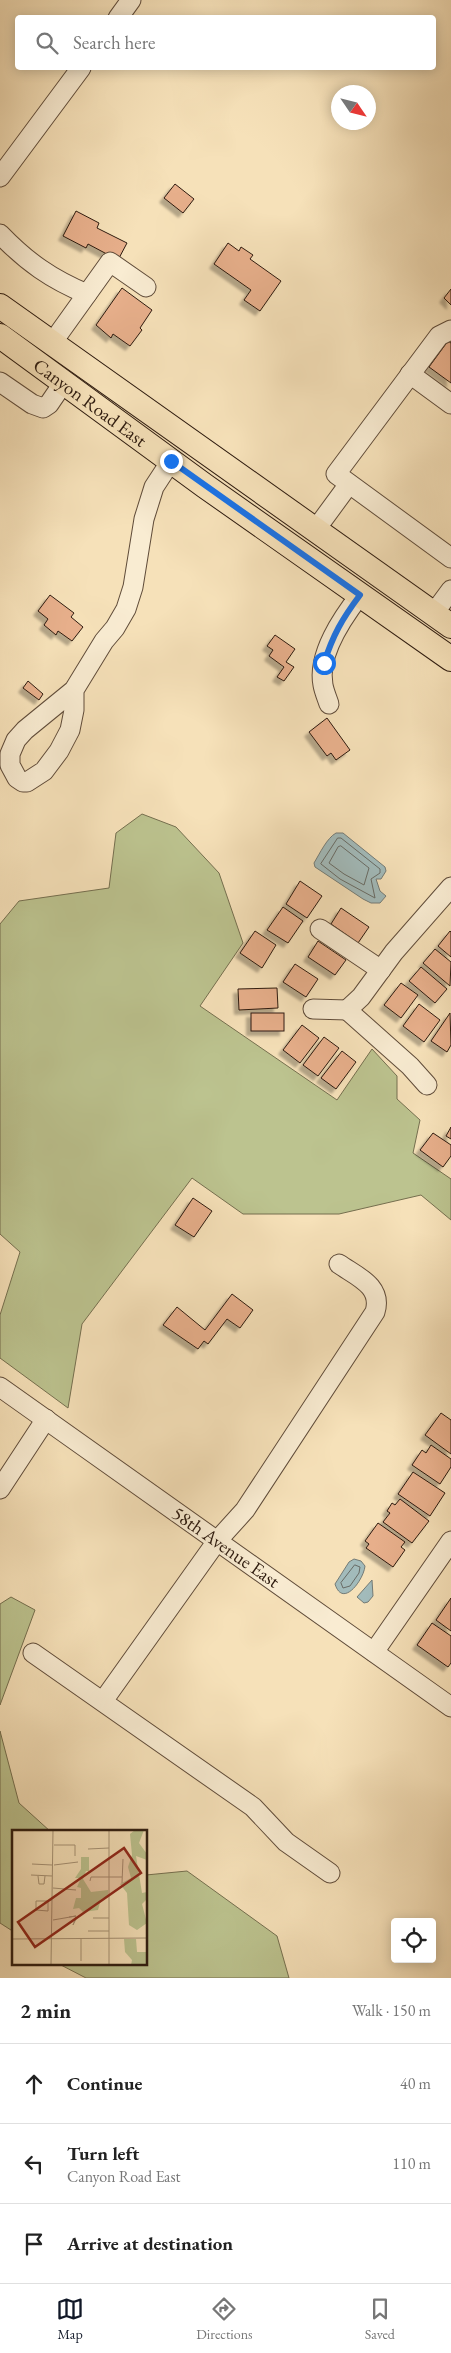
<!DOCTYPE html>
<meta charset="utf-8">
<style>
:root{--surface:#fff;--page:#f6f6f6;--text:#222;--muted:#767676;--line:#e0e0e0;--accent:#111827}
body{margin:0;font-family:"EB Garamond",serif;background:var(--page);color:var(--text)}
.controls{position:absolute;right:15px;bottom:15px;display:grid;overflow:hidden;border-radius:5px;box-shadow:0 2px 12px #0003}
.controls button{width:45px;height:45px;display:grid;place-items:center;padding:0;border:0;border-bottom:1px solid var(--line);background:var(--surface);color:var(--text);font:25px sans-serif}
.compass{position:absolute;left:331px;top:85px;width:45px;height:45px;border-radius:50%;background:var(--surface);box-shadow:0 2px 12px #0003;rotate:125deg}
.stop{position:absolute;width:15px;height:15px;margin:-11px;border:4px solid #1a73e8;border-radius:50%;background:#fff}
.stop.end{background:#1a73e8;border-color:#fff;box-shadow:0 1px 5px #0008}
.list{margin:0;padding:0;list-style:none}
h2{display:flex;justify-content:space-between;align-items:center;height:65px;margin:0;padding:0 20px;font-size:21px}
h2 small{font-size:16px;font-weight:400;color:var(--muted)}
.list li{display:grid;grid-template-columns:32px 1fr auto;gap:15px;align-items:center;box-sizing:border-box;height:80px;padding:0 20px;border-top:1px solid var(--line)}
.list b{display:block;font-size:19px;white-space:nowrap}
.list p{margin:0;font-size:16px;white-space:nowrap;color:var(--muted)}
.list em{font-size:16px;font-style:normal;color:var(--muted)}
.icon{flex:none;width:28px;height:28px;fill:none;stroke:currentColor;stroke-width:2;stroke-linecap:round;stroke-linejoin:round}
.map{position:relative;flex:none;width:451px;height:1978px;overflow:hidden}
.search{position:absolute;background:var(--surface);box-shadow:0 2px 12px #0003;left:15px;right:15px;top:15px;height:55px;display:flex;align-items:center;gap:12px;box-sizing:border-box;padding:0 18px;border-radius:5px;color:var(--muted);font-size:19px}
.sheet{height:305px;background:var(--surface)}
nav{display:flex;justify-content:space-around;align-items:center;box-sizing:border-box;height:70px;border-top:1px solid var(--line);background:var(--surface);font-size:14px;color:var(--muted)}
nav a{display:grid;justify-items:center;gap:2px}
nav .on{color:var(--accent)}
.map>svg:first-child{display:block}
.green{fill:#bcc38f;stroke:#756f4f}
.water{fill:#a2bbbb;stroke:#747b76}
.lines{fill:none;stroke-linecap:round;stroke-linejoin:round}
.shore{stroke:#686b65;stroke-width:1}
.building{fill:#e7af8b;stroke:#2e1b0f;filter:url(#shadow)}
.minor-casing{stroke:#604c3a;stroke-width:21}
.major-casing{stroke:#2e1b0f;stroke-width:26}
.minor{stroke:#f9ecd2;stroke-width:19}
.major{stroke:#f6e1b9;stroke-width:24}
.route{stroke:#1a73e8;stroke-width:6}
.labels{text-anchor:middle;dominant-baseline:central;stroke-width:4;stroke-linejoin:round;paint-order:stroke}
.street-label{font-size:19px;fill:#2e1b0f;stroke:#f9ecd2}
.inset-road{fill:none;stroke:#a69275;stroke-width:1}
.view{fill:#8f2418;fill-opacity:0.15;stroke:#8f2418;stroke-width:2.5}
.inset-edge{fill:none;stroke:#2e1b0f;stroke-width:2.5}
</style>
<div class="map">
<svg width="451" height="1978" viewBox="0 0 451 1978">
<defs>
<filter id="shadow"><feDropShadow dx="-4.5" dy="4.5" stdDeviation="1" flood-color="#0004"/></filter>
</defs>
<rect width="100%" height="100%" fill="#f6e1b9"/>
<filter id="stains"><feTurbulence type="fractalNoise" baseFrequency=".004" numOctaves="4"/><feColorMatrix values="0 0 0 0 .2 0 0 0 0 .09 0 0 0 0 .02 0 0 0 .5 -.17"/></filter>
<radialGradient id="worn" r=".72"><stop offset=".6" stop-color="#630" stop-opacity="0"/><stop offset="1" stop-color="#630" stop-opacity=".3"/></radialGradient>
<!-- green -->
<g class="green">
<polygon points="142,814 176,827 219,873 243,943 200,1006 337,1100 372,1049 397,1076 397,1099 420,1120 413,1153 451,1179 451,1220 421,1195 339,1214 243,1214 192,1178 82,1324 68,1408 0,1358 0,1315 20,1252 0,1234 0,924 19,901 109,888 116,833"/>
<polygon points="11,1597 35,1610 0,1705 0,1604"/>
<polygon points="0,1731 19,1803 51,1832 14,1832 14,1932 0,1923"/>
<polygon points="187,1871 277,1936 289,1978 86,1978 59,1964 146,1964 146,1875"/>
</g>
<!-- water -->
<g class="water">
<path d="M336 833H343L385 867 386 871 381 879H376L380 891 386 896 380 903H371L363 899 315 867 314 863C320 853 327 838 336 833Z"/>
<path d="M354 1559 361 1561 365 1566C364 1579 343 1609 335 1584L349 1562Z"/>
<polygon points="372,1580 373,1596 368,1602 364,1603 357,1597"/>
</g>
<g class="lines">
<!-- shore -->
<g class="shore">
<polygon points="338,838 341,838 380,869 380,873 371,879 375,898 340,879 321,864"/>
<polygon points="341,846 369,868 364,885 344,874 329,863 338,847"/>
<polygon points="355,1565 360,1567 359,1573 350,1586 343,1588 341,1583"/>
</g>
</g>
<!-- building -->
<g class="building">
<polygon points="175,184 194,199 183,213 164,198"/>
<polygon points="76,211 99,223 97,228 127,243 118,260 88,244 86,248 63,236"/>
<polygon points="228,243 239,251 241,247 253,255 250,259 281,281 260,311 244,300 251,290 214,264"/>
<polygon points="122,288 152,310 140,328 142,330 130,346 113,334 111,338 96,325"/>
<polygon points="451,289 451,305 444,298"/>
<polygon points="448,341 451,343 451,383 429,367"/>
<polygon points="50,595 74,613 71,617 83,627 72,641 58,631 56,635 44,625 48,619 38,611"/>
<polygon points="275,635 295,649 286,662 294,667 284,681 277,677 284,667 269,656 273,650 267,646"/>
<polygon points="28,681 43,694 39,700 23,688"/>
<polygon points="327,718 350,750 336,760 331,753 327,756 309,732"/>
<polygon points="300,881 322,896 307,918 286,904"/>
<polygon points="283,907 303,921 288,943 267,930"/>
<polygon points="341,908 369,927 358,943 331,924"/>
<polygon points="255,931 276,945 262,968 240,953"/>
<polygon points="450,931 451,932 451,957 438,946"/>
<polygon points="318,941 346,960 335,975 308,957"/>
<polygon points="435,949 451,962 450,986 423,963"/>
<polygon points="295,964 318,979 306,997 283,982"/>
<polygon points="421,967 447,989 435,1003 409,981"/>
<polygon points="401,983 418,995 401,1018 384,1005"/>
<polygon points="277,988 278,1008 239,1010 238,989"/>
<polygon points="419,1004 440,1020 424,1042 403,1026"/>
<rect x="251" y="1013" width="33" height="18"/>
<polygon points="450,1013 451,1045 447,1052 431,1041"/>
<polygon points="302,1025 319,1038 300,1063 283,1050"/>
<polygon points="324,1037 339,1048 318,1076 303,1065"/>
<polygon points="342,1051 356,1062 336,1089 321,1078"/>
<polygon points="451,1127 451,1139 446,1136"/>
<polygon points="433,1133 451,1145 451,1156 443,1167 420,1150"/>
<polygon points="193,1198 212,1211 194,1237 175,1225"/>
<polygon points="232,1294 253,1310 240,1328 227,1319 208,1344 204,1341 198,1349 163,1325 177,1307 205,1330"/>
<polygon points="441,1413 451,1420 451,1454 425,1435"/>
<polygon points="431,1445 451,1459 451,1467 440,1484 412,1465 422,1450 426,1453"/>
<polygon points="413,1472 445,1493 430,1516 398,1494"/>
<polygon points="400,1499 429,1521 412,1543 383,1522 390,1513 387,1511 392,1503 395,1505"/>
<polygon points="378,1523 405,1542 401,1547 405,1550 393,1567 366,1548 369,1544 365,1541"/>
<polygon points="451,1598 451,1631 436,1620"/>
<polygon points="432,1623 451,1636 451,1663 448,1667 417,1645"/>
</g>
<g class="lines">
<!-- minor casing -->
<g class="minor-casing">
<g id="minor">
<polyline points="118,18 131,0"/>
<polyline points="0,177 81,68"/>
<path d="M0 234C27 262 51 279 87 294"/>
<polyline points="451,330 439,336 336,474 451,558"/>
<polyline points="52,343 110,262 146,287"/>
<polyline points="410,374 451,404"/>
<polyline points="0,382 32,404 43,408 49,404 64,382"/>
<polyline points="316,529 349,484"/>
<polyline points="434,613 451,590"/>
<polyline points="74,690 74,710 70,730 59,751 44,771 27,782 23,782 17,778 10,765 10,754 16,740 25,730 74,690 104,641 115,628 126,609 133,587 144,519 154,487 171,461"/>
<path d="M329 704C327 698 324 691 323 685 317 654 343 617 360 595"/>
<polyline points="320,929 381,970"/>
<polyline points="313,1009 347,1010"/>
<polyline points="347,1010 361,997 394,952 451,887"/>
<polyline points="347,1010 410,1066 427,1085"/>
<polyline points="0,1387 451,1707"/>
<polyline points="0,1489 46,1419"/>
<polyline points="374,1652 451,1541"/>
<polyline points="33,1653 253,1807 286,1842 330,1873"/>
<path d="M103 1701 217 1541 245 1510 375 1312C383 1286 356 1276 339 1264"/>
</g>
</g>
<!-- major casing -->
<g class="major-casing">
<g id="major">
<polyline points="0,306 451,626"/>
<path id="s1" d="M0 336 205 486 451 659"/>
</g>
</g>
<!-- minor -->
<use href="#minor" class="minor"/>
<!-- major -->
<use href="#major" class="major"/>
</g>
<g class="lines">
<!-- route -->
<path class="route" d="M171 461 360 595C342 619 333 635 324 663"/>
</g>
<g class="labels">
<!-- street labels -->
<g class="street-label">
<text stroke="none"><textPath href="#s1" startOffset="112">Canyon Road East</textPath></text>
<text transform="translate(226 1547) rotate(35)">58th Avenue East</text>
</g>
</g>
<!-- overview -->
<g transform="translate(12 1830)">
<rect width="135" height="135" fill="#f6e1b9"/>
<path d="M123 0H132L127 13 135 24V30L124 26 130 63 135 62V69L130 74 135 93 125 100 117 95 115 63 108 54 119 48 116 37 120 25 118 4ZM69 27H77V41H74L71 49 79 62 96 60V67L89 69 86 80 71 82 67 78 61 79 64 68H69V58L65 57 69 48H63L69 39ZM112 109H124L125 122H135V135H119L120 130 113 122Z" fill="#bcc38f"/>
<path class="inset-road" d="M22 0H69M42 15H63V26M76 19 97 18M20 34 40 35M42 35 66 32M19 45 40 46M26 46 27 54H32L33 46M78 51 79 47H110M110 53 111 29M41 58 64 60M36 71H24V80L36 81V71L40 70M81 88H97M64 89 61 95 64 87M41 90 64 86 57 87M76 101H97M0 109 135 108M69 131V109M39 135 41 0M97 135V0"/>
<path class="view" d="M112 18 129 43 23 117 6 92Z"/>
<rect width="135" height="135" class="inset-edge"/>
</g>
<rect width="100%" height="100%" filter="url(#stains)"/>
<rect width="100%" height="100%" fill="url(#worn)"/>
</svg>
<div class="controls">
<button><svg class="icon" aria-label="locate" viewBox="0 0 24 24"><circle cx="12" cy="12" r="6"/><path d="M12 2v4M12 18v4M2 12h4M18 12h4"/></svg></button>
</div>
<svg class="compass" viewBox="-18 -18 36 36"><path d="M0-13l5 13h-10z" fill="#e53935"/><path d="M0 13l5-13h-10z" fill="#767676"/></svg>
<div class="stop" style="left:324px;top:663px"></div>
<div class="stop end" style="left:171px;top:461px"></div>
<div class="search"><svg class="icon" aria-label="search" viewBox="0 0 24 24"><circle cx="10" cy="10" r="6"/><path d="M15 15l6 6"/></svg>Search here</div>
</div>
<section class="sheet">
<h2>2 min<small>Walk · 150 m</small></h2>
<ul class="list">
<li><svg class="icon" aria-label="ahead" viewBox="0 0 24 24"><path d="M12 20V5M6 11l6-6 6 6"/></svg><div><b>Continue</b></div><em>40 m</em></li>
<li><svg class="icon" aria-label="left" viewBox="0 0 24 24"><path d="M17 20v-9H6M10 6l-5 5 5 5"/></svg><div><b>Turn left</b><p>Canyon Road East</p></div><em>110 m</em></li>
<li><svg class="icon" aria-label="arrive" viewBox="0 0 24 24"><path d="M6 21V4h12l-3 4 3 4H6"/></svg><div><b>Arrive at destination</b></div></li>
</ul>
</section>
<nav>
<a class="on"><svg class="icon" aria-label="map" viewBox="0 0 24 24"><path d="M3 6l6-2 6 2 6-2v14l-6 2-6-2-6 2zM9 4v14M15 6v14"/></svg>Map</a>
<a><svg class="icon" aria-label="directions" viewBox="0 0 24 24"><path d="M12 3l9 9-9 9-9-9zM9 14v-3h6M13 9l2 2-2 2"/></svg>Directions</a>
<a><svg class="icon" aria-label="saved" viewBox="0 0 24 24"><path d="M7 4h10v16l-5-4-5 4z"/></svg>Saved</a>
</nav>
